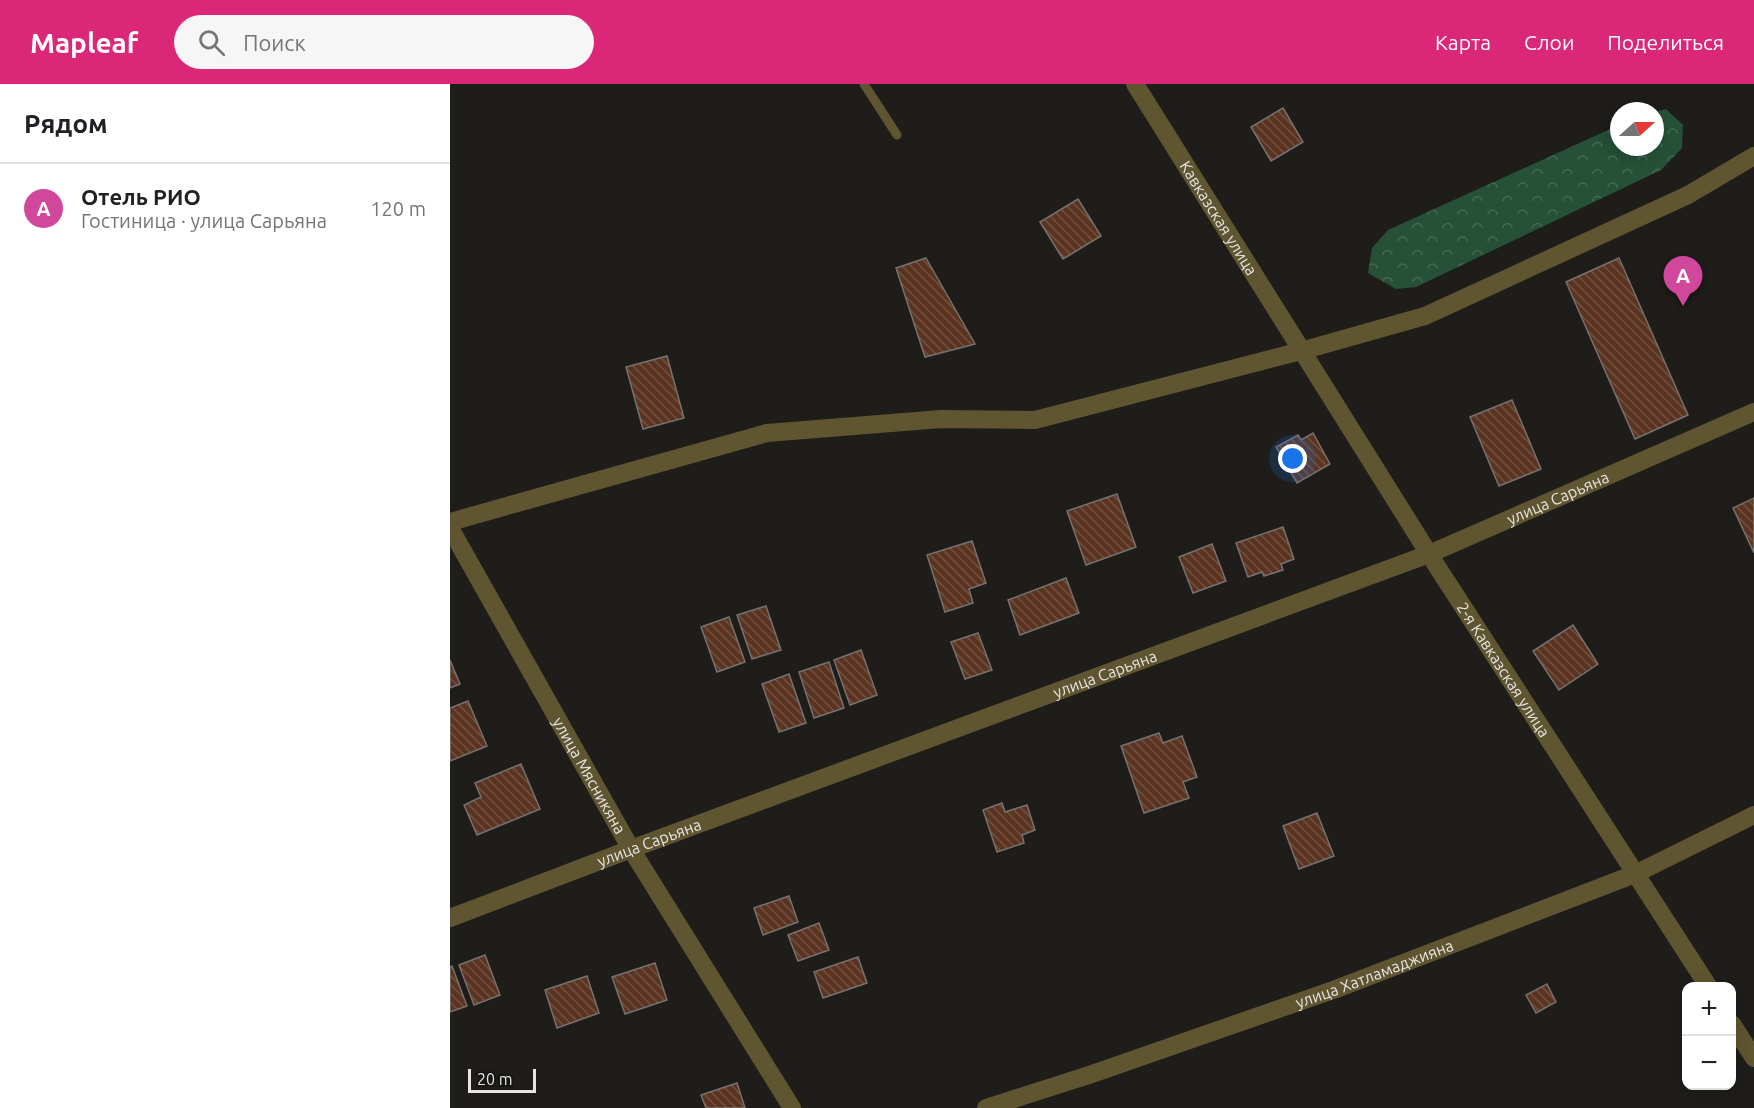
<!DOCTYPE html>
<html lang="ru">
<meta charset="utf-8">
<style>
:root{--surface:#fff;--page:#f6f6f6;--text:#202124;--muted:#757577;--line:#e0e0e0;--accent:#db2777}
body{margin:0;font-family:Ubuntu,sans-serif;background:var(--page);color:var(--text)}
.controls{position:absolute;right:18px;bottom:18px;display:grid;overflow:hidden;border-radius:12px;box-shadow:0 3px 15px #0003}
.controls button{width:54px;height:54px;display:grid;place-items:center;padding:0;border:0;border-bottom:2px solid var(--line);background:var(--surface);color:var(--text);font:30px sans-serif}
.compass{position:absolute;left:1160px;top:18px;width:54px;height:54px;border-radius:50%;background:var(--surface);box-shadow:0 3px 15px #0003;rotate:69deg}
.scale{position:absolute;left:18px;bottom:15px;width:68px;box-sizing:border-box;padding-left:6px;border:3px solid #e7e6e4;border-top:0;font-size:16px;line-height:21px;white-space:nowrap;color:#e7e6e4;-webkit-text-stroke:4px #151411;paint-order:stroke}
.you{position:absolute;left:843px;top:375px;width:21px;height:21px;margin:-15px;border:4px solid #fff;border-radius:50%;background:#1a73e8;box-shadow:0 0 0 9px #1a73e833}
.badge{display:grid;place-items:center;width:39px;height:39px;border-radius:50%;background:var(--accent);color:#fff;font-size:20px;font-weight:700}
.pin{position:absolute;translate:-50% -50px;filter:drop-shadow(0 2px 3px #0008)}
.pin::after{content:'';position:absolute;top:32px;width:21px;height:18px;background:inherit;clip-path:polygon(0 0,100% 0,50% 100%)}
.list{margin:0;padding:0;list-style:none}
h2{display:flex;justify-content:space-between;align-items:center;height:78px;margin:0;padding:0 24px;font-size:26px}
h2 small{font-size:20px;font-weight:400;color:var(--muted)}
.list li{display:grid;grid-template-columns:39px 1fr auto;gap:18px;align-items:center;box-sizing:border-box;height:90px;padding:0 24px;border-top:2px solid var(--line)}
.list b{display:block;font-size:22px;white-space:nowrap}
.list p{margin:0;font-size:20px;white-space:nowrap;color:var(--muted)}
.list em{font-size:20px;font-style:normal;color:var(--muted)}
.icon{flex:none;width:33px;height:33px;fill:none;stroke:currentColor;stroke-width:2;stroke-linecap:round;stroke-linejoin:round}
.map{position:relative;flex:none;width:1304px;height:1024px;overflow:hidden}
header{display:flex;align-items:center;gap:36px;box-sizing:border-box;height:84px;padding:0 30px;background:var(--accent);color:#fff}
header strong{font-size:28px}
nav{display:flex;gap:33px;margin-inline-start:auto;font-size:21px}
.search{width:420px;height:54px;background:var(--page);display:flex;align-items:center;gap:15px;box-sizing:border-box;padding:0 21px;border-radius:33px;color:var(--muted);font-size:22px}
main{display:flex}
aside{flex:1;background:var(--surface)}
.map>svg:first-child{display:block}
.forest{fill:url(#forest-crowns)}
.building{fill:url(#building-back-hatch);stroke:#767270;stroke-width:1.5}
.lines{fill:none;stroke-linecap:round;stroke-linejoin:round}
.lane{stroke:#5f5530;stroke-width:9}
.street{stroke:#5f5530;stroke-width:18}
.labels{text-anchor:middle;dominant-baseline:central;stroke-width:4.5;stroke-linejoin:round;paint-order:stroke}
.street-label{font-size:16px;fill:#e7e6e4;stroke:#151411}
</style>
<header>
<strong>Mapleaf</strong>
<div class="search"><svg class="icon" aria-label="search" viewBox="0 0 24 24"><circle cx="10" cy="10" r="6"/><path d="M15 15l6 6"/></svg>Поиск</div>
<nav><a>Карта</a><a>Слои</a><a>Поделиться</a></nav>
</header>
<main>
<aside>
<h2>Рядом<small></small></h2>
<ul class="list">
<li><span class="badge" style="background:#d1479c">A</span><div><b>Отель РИО</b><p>Гостиница · улица Сарьяна</p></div><em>120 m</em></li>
</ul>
</aside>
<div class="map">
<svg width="1304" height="1024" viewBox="0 0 1304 1024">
<defs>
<pattern id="forest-crowns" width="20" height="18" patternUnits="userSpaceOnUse" patternTransform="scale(1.5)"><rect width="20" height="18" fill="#265037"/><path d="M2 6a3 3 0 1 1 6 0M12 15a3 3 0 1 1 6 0" fill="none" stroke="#466954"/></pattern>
<pattern id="building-back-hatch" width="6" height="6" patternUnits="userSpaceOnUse" patternTransform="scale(1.5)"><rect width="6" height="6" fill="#5b3421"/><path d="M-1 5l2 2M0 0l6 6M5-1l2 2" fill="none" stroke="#735141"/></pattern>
</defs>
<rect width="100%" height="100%" fill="#1e1d1a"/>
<!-- forest -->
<polygon class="forest" points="1216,25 1233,41 1232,64 1211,86 966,203 946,205 918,189 922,164 938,146 1169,41 1169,63 1205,63 1205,28"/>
<!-- building -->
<g class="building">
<polygon points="833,24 853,58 821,77 801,43"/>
<polygon points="628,115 651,152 613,175 590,138"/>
<polygon points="476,174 525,260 475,273 446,184"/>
<polygon points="1169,174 1238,331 1185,355 1116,198"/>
<polygon points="217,272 234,334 193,345 176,283"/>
<polygon points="1062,316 1091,385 1049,402 1020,333"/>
<polygon points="863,349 880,380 847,399 826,363 848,351 851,356"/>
<polygon points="667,410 686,463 636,481 617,427"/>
<polygon points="1304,414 1304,469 1283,424"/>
<polygon points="833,443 844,475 831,480 833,486 814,492 812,488 798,493 786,459"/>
<polygon points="522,457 536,499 519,505 523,519 495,528 477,471"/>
<polygon points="762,460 776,497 743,509 729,473"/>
<polygon points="616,494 629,529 570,551 558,516"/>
<polygon points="316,522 331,566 302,575 287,531"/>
<polygon points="279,533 295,578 267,588 251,543"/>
<polygon points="1123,541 1148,580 1109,606 1083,567"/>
<polygon points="528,549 542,586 515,595 501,558"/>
<polygon points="411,566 427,611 400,621 384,576"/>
<polygon points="0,576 10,600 0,604"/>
<polygon points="379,578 394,624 364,634 349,588"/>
<polygon points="339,590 356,639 329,648 312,600"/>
<polygon points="18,617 37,662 0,677 0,624"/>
<polygon points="709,649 713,659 732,652 747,693 733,698 739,714 694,729 671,662"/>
<polygon points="71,680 90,725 27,751 14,721 31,713 25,699"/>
<polygon points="552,719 555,728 577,721 585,746 572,751 574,759 547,768 533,726"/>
<polygon points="867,729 884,772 849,785 833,742"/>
<polygon points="339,812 348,838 313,851 304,824"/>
<polygon points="369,839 379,866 348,877 338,851"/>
<polygon points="35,871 50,911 24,921 9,881"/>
<polygon points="408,873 417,899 373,914 364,888"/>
<polygon points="205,879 217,916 175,930 162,893"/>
<polygon points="2,882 17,922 0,928 0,883"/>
<polygon points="137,892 149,929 107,944 95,906"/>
<polygon points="1097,900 1106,918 1086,929 1076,911"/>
<polygon points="287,999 295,1024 256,1024 251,1011"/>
</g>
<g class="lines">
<!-- lane -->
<polyline class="lane" points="414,0 447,51"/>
<!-- street -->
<g class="street">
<path id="s1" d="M685 0 979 470 1258 902"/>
<polyline points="0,438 317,349 491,335 585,336 851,267 975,232 1238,111 1304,72"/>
<path id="s2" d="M0 444 181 765 342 1024"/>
<path id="s3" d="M0 834 181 765 979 470 1304 328"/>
<polyline points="1282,940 1304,974"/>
<path id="s4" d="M536 1024 642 990 886 905 1185 790 1304 731"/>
</g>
</g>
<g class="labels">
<!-- street labels -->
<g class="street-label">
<text stroke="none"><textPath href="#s1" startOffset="158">Кавказская улица</textPath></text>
<text stroke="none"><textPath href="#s3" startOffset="1185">улица Сарьяна</textPath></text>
<text stroke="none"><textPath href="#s1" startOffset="692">2-я Кавказская улица</textPath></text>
<text stroke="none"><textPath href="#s3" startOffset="699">улица Сарьяна</textPath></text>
<text stroke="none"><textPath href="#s2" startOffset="284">улица Мясникяна</textPath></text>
<text stroke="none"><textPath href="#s3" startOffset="213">улица Сарьяна</textPath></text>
<text stroke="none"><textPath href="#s4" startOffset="411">улица Хатламаджияна</textPath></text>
</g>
</g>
</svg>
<div class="controls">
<button>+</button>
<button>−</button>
</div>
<svg class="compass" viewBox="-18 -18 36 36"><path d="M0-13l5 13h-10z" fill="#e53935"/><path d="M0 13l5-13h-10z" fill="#757577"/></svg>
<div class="scale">20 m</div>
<div class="you"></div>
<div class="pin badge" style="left:1233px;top:222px;background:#d1479c">A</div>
</div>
</main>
